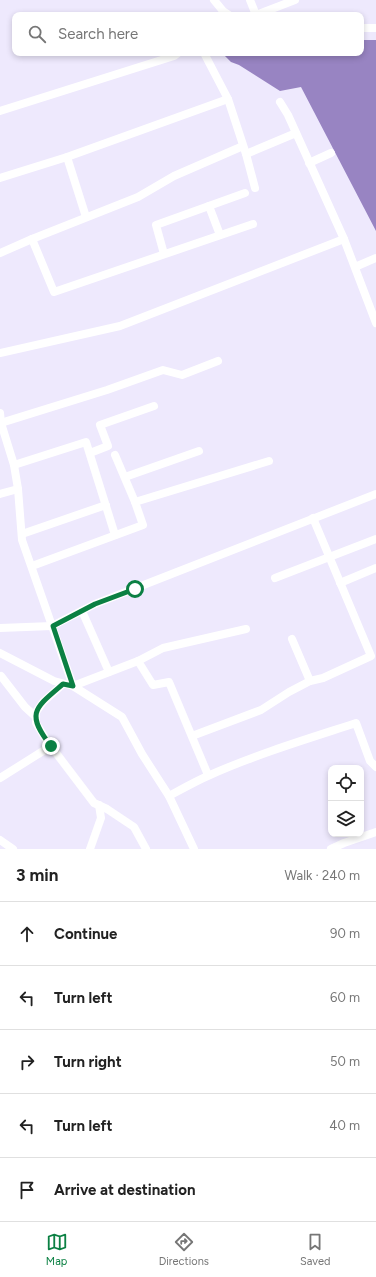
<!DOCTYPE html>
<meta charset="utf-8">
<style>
:root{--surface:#fff;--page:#f2f2f2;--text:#222;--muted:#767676;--line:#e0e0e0;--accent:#0b8043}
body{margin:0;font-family:Figtree,sans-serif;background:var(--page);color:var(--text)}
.controls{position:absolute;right:12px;bottom:12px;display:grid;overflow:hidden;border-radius:8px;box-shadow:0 2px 6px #0003}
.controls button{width:36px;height:36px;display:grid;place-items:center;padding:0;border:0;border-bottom:1px solid var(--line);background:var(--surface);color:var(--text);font:20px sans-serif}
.stop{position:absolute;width:12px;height:12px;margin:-9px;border:3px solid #0b8043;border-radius:50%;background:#fff}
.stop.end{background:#0b8043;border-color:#fff;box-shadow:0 1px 4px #0008}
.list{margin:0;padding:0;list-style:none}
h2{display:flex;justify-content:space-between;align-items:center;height:52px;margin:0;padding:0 16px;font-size:17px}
h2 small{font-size:13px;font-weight:400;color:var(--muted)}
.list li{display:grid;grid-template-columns:26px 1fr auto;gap:12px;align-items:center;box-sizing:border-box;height:64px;padding:0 16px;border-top:1px solid var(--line)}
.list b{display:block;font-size:15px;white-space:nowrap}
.list em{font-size:13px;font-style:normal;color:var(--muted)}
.icon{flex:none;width:22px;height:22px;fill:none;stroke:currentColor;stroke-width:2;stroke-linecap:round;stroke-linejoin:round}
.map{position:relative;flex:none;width:376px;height:849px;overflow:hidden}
.search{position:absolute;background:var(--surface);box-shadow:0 2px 6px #0003;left:12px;right:12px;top:12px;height:44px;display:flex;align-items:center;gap:10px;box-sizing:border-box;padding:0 14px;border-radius:8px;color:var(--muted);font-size:15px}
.sheet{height:372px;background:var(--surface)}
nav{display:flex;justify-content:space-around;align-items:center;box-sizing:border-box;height:56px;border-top:1px solid var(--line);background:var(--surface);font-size:11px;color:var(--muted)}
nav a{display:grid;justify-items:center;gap:2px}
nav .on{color:var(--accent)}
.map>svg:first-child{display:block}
.water{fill:#9884c2}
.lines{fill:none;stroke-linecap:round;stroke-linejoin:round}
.minor{stroke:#fff;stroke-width:8}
.route{stroke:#0b8043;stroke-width:5}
</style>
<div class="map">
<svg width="376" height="849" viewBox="0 0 376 849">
<rect width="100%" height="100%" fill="#eee9fd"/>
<!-- water -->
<polygon class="water" points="361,40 376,40 376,231 301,87 280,91 239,65 231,62 222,53 361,53"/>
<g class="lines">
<!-- minor -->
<g class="minor">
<polyline points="214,0 223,11 229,15"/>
<polyline points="250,0 256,15"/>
<polyline points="256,15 295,0"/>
<polyline points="361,28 376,28"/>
<polyline points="204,53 228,99 246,154 255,188"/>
<polyline points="280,102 288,115 344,239 376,323"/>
<polyline points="0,111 174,56 178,53"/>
<polyline points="246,154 296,133"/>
<polyline points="67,157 86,217"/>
<polyline points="309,163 331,153"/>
<polyline points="0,178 67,157 228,99"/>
<polyline points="209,206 220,235"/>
<polyline points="32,239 54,292 253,224"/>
<polyline points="0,253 32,239 138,197 174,176 243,146"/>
<polyline points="164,254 156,225 245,193"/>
<polyline points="355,267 376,258"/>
<polyline points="0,353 120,326 344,239"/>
<polyline points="0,413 1,423 14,465 18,489 22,540 73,686"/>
<polyline points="1,423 107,390 163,370 182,375 218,361"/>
<polyline points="90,453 108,446 100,425 154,406"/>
<polyline points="14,465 86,442 115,535"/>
<polyline points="125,477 199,451"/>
<polyline points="0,494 18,489"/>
<polyline points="135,502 269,461"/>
<polyline points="22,534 106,505"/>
<polyline points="32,566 143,525 135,502 115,455"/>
<polyline points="275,578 376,539"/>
<polyline points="340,583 376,568"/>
<polyline points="82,611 109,672"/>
<polyline points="0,628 52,626 95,604 376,494"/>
<polyline points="0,653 54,681 73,686 122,717 142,754 169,796 194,849"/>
<polyline points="138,661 153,685 169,682 208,775"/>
<polyline points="1,676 25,707 36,717"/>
<polyline points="310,681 323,678 371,656 313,518"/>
<polyline points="63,684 43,702 36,712 36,723 47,741 94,803 107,809 134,827 146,849"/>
<polyline points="73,686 138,661 163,648 246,629"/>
<polyline points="192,736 261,710 289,692 310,681 292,639"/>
<polyline points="0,778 51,746"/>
<path d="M169 796C182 789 196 781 210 775 257 754 307 739 356 723L370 761 376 767"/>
<polyline points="0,840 13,849"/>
<polyline points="90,849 101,818 99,805"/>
<polyline points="331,849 344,843 376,832"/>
</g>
</g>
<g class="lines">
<!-- route -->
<path class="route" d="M51 746C25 713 35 708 63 684L73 686 53 626 95 604 135 589"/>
</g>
</svg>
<div class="controls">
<button><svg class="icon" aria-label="locate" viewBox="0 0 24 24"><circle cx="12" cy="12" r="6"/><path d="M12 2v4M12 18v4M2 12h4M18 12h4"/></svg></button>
<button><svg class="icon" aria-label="layers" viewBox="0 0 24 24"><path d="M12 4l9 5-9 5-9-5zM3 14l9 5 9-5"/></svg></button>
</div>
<div class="stop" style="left:135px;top:589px"></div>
<div class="stop end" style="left:51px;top:746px"></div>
<div class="search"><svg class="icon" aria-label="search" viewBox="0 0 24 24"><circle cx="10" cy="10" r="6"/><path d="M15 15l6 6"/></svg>Search here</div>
</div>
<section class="sheet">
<h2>3 min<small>Walk · 240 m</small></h2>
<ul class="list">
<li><svg class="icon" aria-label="ahead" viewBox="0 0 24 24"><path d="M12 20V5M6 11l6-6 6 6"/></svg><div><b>Continue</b></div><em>90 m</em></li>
<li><svg class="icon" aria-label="left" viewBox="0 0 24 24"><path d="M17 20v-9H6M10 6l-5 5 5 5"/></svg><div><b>Turn left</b></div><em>60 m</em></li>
<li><svg class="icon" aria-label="right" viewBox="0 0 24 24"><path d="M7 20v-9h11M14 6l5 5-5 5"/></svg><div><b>Turn right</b></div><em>50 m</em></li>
<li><svg class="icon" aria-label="left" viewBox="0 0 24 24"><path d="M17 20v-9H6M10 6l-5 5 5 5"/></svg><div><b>Turn left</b></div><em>40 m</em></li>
<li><svg class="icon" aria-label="arrive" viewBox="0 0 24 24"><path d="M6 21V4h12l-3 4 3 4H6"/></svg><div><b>Arrive at destination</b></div></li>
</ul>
</section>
<nav>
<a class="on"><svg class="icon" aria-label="map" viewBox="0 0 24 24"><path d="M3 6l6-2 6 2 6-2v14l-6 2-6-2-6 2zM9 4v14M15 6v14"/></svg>Map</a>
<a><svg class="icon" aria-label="directions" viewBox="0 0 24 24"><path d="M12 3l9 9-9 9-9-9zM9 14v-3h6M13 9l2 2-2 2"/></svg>Directions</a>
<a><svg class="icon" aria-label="saved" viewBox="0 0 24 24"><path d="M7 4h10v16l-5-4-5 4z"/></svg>Saved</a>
</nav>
